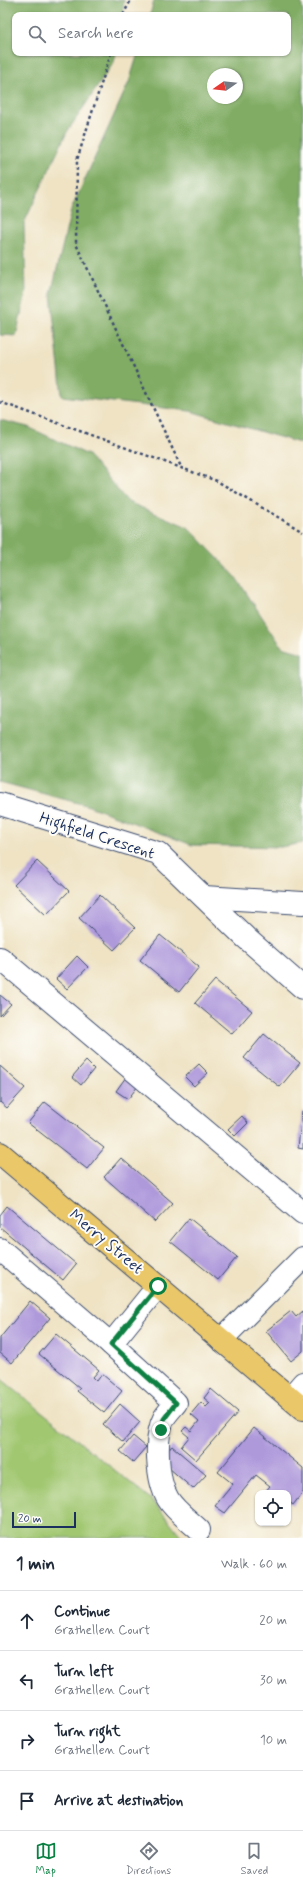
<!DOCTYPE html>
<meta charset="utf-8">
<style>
:root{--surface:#fff;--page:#f6f6f7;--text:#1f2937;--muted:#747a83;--line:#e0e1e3;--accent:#0b8043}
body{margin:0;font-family:Mynerve,sans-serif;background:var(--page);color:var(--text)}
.controls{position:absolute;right:12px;bottom:12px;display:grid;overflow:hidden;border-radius:8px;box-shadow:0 1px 3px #0004}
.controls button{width:36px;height:36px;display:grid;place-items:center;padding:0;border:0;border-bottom:1px solid var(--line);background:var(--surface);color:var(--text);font:20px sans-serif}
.compass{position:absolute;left:207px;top:68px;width:36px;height:36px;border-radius:50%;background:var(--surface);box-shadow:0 1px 3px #0004;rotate:256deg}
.scale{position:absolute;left:12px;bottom:10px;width:64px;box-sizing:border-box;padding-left:4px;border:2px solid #1b2f5e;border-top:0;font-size:11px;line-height:14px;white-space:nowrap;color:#1b2f5e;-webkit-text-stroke:3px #fdfcf7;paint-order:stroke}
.stop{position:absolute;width:12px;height:12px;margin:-9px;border:3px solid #0b8043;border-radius:50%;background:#fff}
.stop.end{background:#0b8043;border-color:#fff;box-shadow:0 1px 4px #0008}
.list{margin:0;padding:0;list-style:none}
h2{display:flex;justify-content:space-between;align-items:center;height:52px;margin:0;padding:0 16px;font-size:17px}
h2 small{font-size:13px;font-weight:400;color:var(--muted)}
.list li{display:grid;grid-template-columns:26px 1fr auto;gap:12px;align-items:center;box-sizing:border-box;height:60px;padding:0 16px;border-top:1px solid var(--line)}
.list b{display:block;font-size:15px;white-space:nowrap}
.list p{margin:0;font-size:13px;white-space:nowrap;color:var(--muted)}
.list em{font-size:13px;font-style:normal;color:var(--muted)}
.icon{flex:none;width:22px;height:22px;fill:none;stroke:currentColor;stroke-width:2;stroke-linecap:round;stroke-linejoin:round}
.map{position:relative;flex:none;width:303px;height:1538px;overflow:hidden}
.search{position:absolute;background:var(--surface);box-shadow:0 1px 3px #0004;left:12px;right:12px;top:12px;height:44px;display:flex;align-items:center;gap:10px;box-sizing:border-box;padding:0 14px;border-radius:8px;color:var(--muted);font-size:15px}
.sheet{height:292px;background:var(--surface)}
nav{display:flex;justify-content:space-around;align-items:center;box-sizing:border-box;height:56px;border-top:1px solid var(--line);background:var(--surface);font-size:11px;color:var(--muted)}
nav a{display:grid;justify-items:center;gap:2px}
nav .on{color:var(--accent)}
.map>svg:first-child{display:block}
.green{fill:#a1c771;stroke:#5e7b68}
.forest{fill:#80ac63;stroke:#4e6e60;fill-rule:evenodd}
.building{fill:#ae99db}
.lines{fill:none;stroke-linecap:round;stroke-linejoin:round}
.minor-casing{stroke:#3b4a6d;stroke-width:24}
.major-casing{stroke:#3b4a6d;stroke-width:24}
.path{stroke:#3b4a6d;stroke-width:2.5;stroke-dasharray:3 3;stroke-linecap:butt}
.minor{stroke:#fff;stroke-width:22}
.major{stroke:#eac769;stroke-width:22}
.route{stroke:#0b8043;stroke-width:5}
.labels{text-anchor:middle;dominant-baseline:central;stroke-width:4;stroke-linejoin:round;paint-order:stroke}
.street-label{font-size:16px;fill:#1b2f5e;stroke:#fdfcf7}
</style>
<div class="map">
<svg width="303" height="1538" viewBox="0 0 303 1538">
<rect width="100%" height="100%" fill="#fdfcf7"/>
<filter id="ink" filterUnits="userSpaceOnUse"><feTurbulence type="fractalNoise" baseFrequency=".025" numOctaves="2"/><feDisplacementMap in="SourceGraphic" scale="8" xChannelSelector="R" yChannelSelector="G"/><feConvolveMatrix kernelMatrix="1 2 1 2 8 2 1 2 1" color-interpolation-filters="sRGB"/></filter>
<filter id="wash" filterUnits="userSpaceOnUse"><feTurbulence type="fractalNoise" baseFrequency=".012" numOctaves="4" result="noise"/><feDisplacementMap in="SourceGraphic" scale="16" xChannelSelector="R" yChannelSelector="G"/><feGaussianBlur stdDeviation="0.9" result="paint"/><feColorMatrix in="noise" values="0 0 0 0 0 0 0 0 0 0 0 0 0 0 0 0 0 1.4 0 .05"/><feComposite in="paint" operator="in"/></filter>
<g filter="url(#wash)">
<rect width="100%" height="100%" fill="#efe3c4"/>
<!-- green -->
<polygon class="green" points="0,1378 152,1500 183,1538 0,1538"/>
<!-- forest -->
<g class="forest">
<polygon points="0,0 124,0 122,15 15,15 15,53 116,53 114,62 67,132 24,223 26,293 16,336 0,335"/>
<path d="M154 0H301L303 12V444L190 411 62 396 51 294 71 210 129 82 138 53H288V15H150ZM213 74H237V98H213Z"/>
<polygon points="0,420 28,427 88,455 128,502 188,527 235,576 282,647 303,653 303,843 281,847 192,845 89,806 0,782"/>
</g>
<g id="blocks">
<!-- building -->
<g class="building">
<polygon points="37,861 69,891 46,915 14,885"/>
<polygon points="100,895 135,928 114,950 79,918"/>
<polygon points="160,935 199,967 179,992 140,960"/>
<polygon points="77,956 88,967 67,989 56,979"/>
<polygon points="215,980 252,1011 232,1034 195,1003"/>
<polygon points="0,995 11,1004 0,1016"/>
<polygon points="264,1034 300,1063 280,1087 244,1058"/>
<polygon points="86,1061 94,1069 81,1085 72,1077"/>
<polygon points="199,1064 208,1073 194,1086 185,1077"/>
<polygon points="0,1066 25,1088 7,1108 0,1102"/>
<polygon points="126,1077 138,1086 128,1099 116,1091"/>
<polygon points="45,1102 104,1148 87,1169 28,1123"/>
<polygon points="302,1111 303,1111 303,1149 298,1148"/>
<polygon points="242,1116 248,1123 235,1136 228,1129"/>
<polygon points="121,1158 173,1203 155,1222 104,1177"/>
<polygon points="7,1206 76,1264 63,1280 0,1227 0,1215"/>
<polygon points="189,1218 237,1257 218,1280 170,1241"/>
<polygon points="30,1301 50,1318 12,1363 0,1353 0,1338"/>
<polygon points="291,1311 296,1317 303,1311 303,1351 291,1361 266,1331"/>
<polygon points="56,1334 99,1370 93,1377 97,1381 102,1374 122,1391 104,1413 77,1391 80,1388 39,1354"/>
<polygon points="211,1389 238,1412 196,1460 181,1447 189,1437 182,1431 186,1427 191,1431 199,1421 191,1414 201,1402 206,1407 210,1403 204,1398"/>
<polygon points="120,1404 140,1422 123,1442 103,1424"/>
<polygon points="254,1428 303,1468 303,1492 293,1505 288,1501 288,1493 264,1493 270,1486 256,1475 225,1513 215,1506 233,1484 218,1472"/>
<polygon points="133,1436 146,1447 133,1462 120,1451"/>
<polygon points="172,1446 206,1475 193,1489 160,1460"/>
</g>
</g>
</g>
<g filter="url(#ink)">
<use href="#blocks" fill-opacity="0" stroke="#3b4a6d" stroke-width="1"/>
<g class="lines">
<!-- minor casing -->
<g class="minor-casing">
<g id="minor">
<polyline points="0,804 158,853 246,938 303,988"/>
<polyline points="204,897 303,903"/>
<polyline points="0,958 303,1213"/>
<path d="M0 1249 111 1344 176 1403C172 1408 167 1413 164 1418 154 1437 157 1481 168 1499 175 1511 190 1521 199 1530"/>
<polyline points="221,1340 303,1258"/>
<polyline points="111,1344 158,1286"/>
<polyline points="290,1398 303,1383"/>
</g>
</g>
<!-- major casing -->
<g class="major-casing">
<polyline id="major" points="0,1153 303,1409"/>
</g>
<!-- path -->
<g class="path">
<polyline points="123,15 131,0"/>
<polyline points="111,53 77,160 76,244 182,469"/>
<polyline points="0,402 217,481 303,532"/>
</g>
<!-- minor -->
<use href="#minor" class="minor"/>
<!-- major -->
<use href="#major" class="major"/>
</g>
</g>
<g class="lines" filter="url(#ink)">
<!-- route -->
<polyline class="route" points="158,1286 111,1344 176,1403 164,1419 161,1430"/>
</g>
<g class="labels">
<!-- street labels -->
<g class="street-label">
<text transform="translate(97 836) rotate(18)">Highfield Crescent</text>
<text transform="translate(106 1242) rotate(40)">Merry Street</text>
</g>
</g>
</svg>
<div class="controls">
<button><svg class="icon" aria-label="locate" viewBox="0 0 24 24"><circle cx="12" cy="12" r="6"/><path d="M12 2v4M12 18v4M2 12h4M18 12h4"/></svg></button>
</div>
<svg class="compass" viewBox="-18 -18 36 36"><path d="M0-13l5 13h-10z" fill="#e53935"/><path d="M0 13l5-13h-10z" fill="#747a83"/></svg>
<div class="scale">20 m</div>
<div class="stop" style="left:158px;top:1286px"></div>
<div class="stop end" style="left:161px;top:1430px"></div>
<div class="search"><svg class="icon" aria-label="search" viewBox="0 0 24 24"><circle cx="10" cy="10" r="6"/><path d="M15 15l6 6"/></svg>Search here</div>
</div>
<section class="sheet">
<h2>1 min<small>Walk · 60 m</small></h2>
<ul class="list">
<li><svg class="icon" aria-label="ahead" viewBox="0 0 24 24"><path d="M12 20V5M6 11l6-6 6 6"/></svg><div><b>Continue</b><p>Grathellen Court</p></div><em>20 m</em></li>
<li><svg class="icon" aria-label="left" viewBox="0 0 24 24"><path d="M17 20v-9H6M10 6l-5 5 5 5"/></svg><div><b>Turn left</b><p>Grathellen Court</p></div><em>30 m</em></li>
<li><svg class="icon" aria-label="right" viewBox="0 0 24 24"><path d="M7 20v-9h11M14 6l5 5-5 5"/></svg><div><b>Turn right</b><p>Grathellen Court</p></div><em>10 m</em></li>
<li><svg class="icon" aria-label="arrive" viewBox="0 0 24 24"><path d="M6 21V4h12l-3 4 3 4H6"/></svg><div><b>Arrive at destination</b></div></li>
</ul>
</section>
<nav>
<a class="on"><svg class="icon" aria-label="map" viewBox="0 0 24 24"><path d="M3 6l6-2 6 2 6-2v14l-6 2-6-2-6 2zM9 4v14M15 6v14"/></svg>Map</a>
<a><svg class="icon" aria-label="directions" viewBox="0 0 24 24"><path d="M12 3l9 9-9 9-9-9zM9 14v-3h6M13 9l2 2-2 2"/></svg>Directions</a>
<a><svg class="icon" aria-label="saved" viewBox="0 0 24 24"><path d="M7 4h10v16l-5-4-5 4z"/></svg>Saved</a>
</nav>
